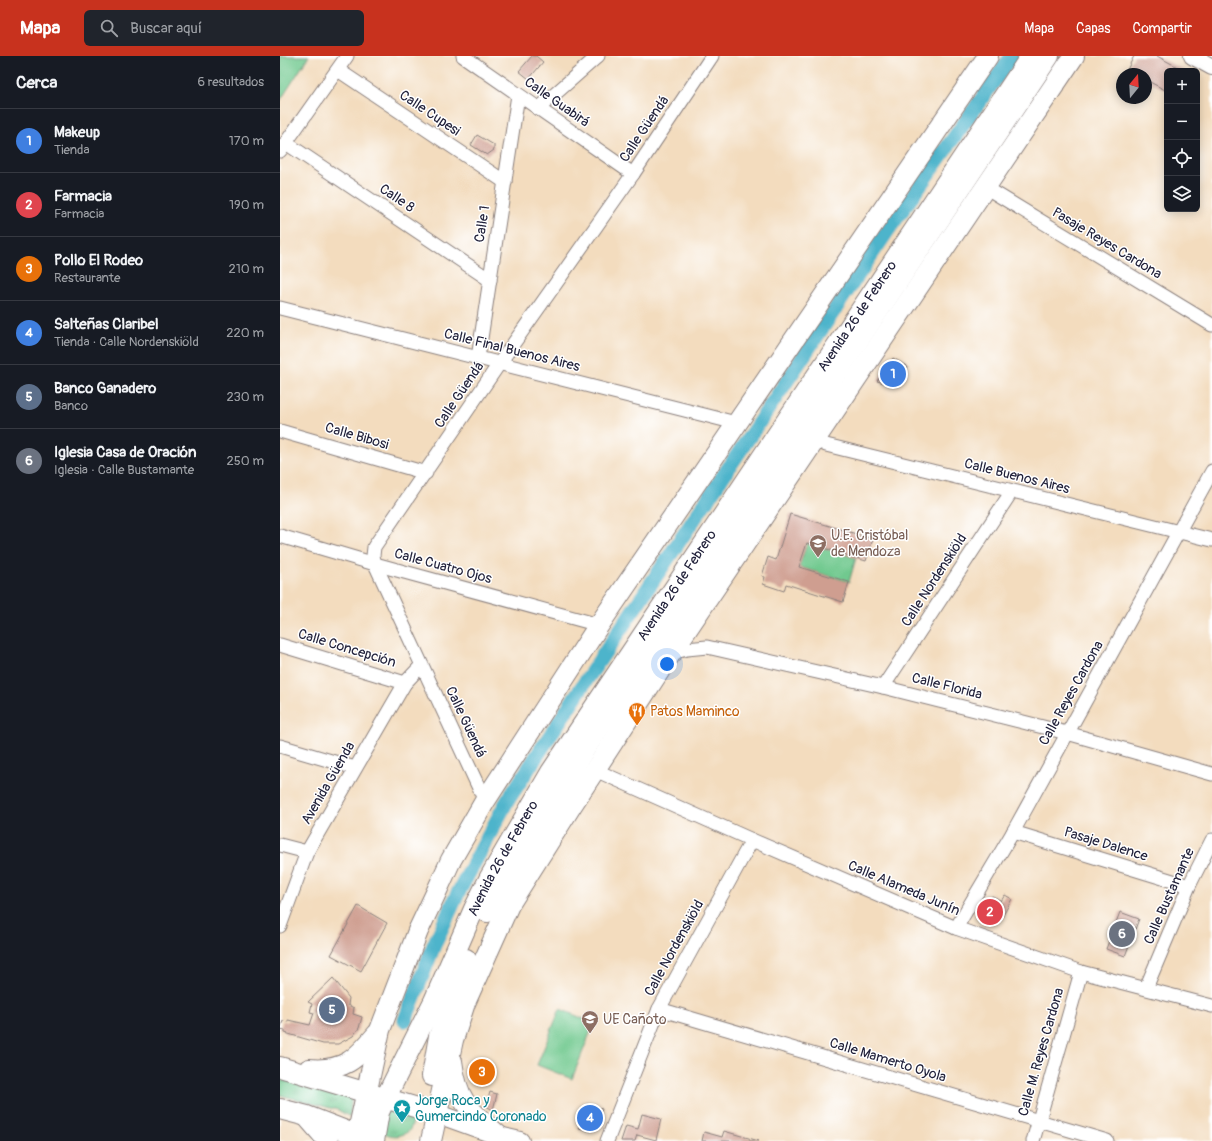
<!DOCTYPE html>
<html lang="es">
<meta charset="utf-8">
<style>
:root{--surface:#171b24;--page:#20242c;--text:#f1f3f6;--muted:#9ea1a6;--line:#363941;--accent:#c8321e}
body{margin:0;font-family:Pangolin,sans-serif;background:var(--page);color:var(--text)}
.controls{position:absolute;right:12px;top:12px;display:grid;overflow:hidden;border-radius:6px;box-shadow:0 2px 10px #0003}
.controls button{width:36px;height:36px;display:grid;place-items:center;padding:0;border:0;border-bottom:1px solid var(--line);background:var(--surface);color:var(--text);font:20px sans-serif}
.compass{position:absolute;left:836px;top:12px;width:36px;height:36px;border-radius:50%;background:var(--surface);box-shadow:0 2px 10px #0003;rotate:18deg}
.you{position:absolute;left:387px;top:608px;width:14px;height:14px;margin:-10px;border:3px solid #fff;border-radius:50%;background:#1a73e8;box-shadow:0 0 0 6px #1a73e833}
.badge{display:grid;place-items:center;width:26px;height:26px;border-radius:50%;background:var(--accent);color:#fff;font-size:13px;font-weight:700}
.pin{position:absolute;translate:-50% -50%;border:2px solid #fff;box-shadow:0 1px 4px #0006}
.list{margin:0;padding:0;list-style:none}
h2{display:flex;justify-content:space-between;align-items:center;height:52px;margin:0;padding:0 16px;font-size:17px}
h2 small{font-size:13px;font-weight:400;color:var(--muted)}
.list li{display:grid;grid-template-columns:26px 1fr auto;gap:12px;align-items:center;box-sizing:border-box;height:64px;padding:0 16px;border-top:1px solid var(--line)}
.list b{display:block;font-size:15px;white-space:nowrap}
.list p{margin:0;font-size:13px;white-space:nowrap;color:var(--muted)}
.list em{font-size:13px;font-style:normal;color:var(--muted)}
.icon{flex:none;width:22px;height:22px;fill:none;stroke:currentColor;stroke-width:2;stroke-linecap:round;stroke-linejoin:round}
.map{position:relative;flex:none;width:932px;height:1085px;overflow:hidden}
header{display:flex;align-items:center;gap:24px;box-sizing:border-box;height:56px;padding:0 20px;background:var(--accent);color:#fff}
header strong{font-size:19px}
nav{display:flex;gap:22px;margin-inline-start:auto;font-size:14px}
.search{width:280px;height:36px;background:var(--page);display:flex;align-items:center;gap:10px;box-sizing:border-box;padding:0 14px;border-radius:6px;color:var(--muted);font-size:15px}
main{display:flex}
aside{flex:1;background:var(--surface)}
.map>svg:first-child{display:block}
.green{fill:#71c98f;stroke:#4a7665}
.park{fill:url(#park-tufts);stroke:#4a7665}
.lines{fill:none;stroke-linecap:round;stroke-linejoin:round}
.canal{stroke:#4db4cb;stroke-width:15}
.building{fill:#cf9e90}
.minor-casing{stroke:#8a7f7c;stroke-width:15}
.tertiary-casing{stroke:#8a7f7c;stroke-width:18}
.secondary-casing{stroke:#8a7f7c;stroke-width:20}
.primary-casing{stroke:#8a7f7c;stroke-width:22}
.minor{stroke:#fff;stroke-width:13}
.tertiary{stroke:#fff;stroke-width:16}
.secondary{stroke:#fff;stroke-width:18}
.primary{stroke:#fff;stroke-width:20}
.labels{text-anchor:middle;dominant-baseline:central;stroke-width:3;stroke-linejoin:round;paint-order:stroke}
.street-label{font-size:14px;fill:#22223b;stroke:#fff}
.education-label{font-size:14px;fill:#785e54;stroke:#fff;text-anchor:start}
.food-label{font-size:14px;fill:#c56008;stroke:#fff;text-anchor:start}
.culture-label{font-size:14px;fill:#0d838f;stroke:#fff;text-anchor:start}
</style>
<header>
<strong>Mapa</strong>
<div class="search"><svg class="icon" aria-label="search" viewBox="0 0 24 24"><circle cx="10" cy="10" r="6"/><path d="M15 15l6 6"/></svg>Buscar aquí</div>
<nav><a>Mapa</a><a>Capas</a><a>Compartir</a></nav>
</header>
<main>
<aside>
<h2>Cerca<small>6 resultados</small></h2>
<ul class="list">
<li><span class="badge" style="background:#3f7fe0">1</span><div><b>Makeup</b><p>Tienda</p></div><em>170 m</em></li>
<li><span class="badge" style="background:#e0444e">2</span><div><b>Farmacia</b><p>Farmacia</p></div><em>190 m</em></li>
<li><span class="badge" style="background:#e8710a">3</span><div><b>Pollo El Rodeo</b><p>Restaurante</p></div><em>210 m</em></li>
<li><span class="badge" style="background:#3f7fe0">4</span><div><b>Salteñas Claribel</b><p>Tienda · Calle Nordenskiöld</p></div><em>220 m</em></li>
<li><span class="badge" style="background:#5c6f8a">5</span><div><b>Banco Ganadero</b><p>Banco</p></div><em>230 m</em></li>
<li><span class="badge" style="background:#6b7280">6</span><div><b>Iglesia Casa de Oración</b><p>Iglesia · Calle Bustamante</p></div><em>250 m</em></li>
</ul>
</aside>
<div class="map">
<svg width="932" height="1085" viewBox="0 0 932 1085">
<defs>
<pattern id="park-tufts" width="24" height="20" patternUnits="userSpaceOnUse"><rect width="24" height="20" fill="#71c98f"/><path d="M3 7l-1-3M5 7V3M7 7l1-3M15 17l-1-3M17 17v-4M19 17l1-3" fill="none" stroke="#62ac7c"/></pattern>
</defs>
<rect width="100%" height="100%" fill="#fff"/>
<filter id="ink" filterUnits="userSpaceOnUse"><feTurbulence type="fractalNoise" baseFrequency=".025" numOctaves="2"/><feDisplacementMap in="SourceGraphic" scale="8" xChannelSelector="R" yChannelSelector="G"/><feConvolveMatrix kernelMatrix="1 2 1 2 8 2 1 2 1" color-interpolation-filters="sRGB"/></filter>
<filter id="wash" filterUnits="userSpaceOnUse"><feTurbulence type="fractalNoise" baseFrequency=".012" numOctaves="4" result="noise"/><feDisplacementMap in="SourceGraphic" scale="16" xChannelSelector="R" yChannelSelector="G"/><feGaussianBlur stdDeviation="0.9" result="paint"/><feColorMatrix in="noise" values="0 0 0 0 0 0 0 0 0 0 0 0 0 0 0 0 0 1.4 0 .05"/><feComposite in="paint" operator="in"/></filter>
<g filter="url(#wash)">
<rect width="100%" height="100%" fill="#f3dcbe"/>
<!-- green -->
<g class="green">
<polygon points="0,0 29,0 0,45"/>
<polygon points="527,487 576,502 569,526 519,511"/>
<polygon points="280,953 314,967 292,1023 257,1009"/>
</g>
<!-- park -->
<g class="park">
<polygon points="0,1019 75,1038 71,1045 70,1061 58,1054 0,1039"/>
<path d="M106 1053 130 1057C139 1075 120 1085 104 1077Z"/>
</g>
<g class="lines">
<!-- canal -->
<polyline class="canal" points="125,964 154,889 177,839 226,747 305,626 606,177 732,0"/>
</g>
<g id="blocks">
<!-- building -->
<g class="building">
<polygon points="252,0 256,0 263,6 249,23 239,15"/>
<polygon points="854,0 877,0 905,15 887,15 887,35 866,24 866,18 855,18 847,14"/>
<polygon points="197,79 214,89 214,94 207,99 191,89"/>
<polygon points="613,302 628,311 616,330 597,325"/>
<polygon points="510,458 593,483 586,505 527,487 519,511 569,526 563,546 506,528 504,535 483,528 485,521 482,520 488,501 496,504"/>
<polygon points="725,839 732,843 720,865 703,856 712,840 721,845"/>
<polygon points="78,850 107,867 81,915 51,899"/>
<polygon points="840,856 859,863 845,900 826,893"/>
<polygon points="53,922 69,942 68,949 74,952 73,958 82,961 79,972 73,980 58,988 43,988 5,977 5,974 0,973 3,965 8,966 8,964 30,969 34,957 30,956 32,948 28,946"/>
<polygon points="210,1036 217,1038 213,1054 206,1050"/>
<polygon points="307,1048 322,1053 316,1072 311,1075 299,1072"/>
<polygon points="362,1058 381,1063 376,1084 357,1079 355,1085 341,1085 346,1070 358,1073"/>
<polygon points="444,1075 479,1085 422,1085 424,1076 442,1081"/>
</g>
</g>
</g>
<g filter="url(#ink)">
<use href="#blocks" fill-opacity="0" stroke="#8a7f7c" stroke-width="1"/>
<g class="lines">
<!-- minor casing -->
<g class="minor-casing">
<g id="minor">
<polyline points="183,0 353,118"/>
<polyline points="58,14 225,126"/>
<polyline points="258,53 318,0"/>
<polyline points="6,87 210,224"/>
<polyline points="0,95 67,0"/>
<polyline points="705,131 932,269"/>
<polyline points="0,252 456,367"/>
<polyline points="198,302 238,39"/>
<polyline points="0,375 146,417"/>
<polyline points="536,383 546,389 932,484"/>
<polyline points="0,480 95,508 319,569"/>
<polyline points="0,589 125,627"/>
<polyline points="391,597 407,593 427,591 603,631 787,677 932,718"/>
<polyline points="603,631 732,435"/>
<polyline points="0,690 75,712"/>
<polyline points="315,714 472,784 676,872 801,916 932,950"/>
<polyline points="205,745 95,508 93,500 94,491 219,308 353,118 432,0"/>
<polyline points="733,776 909,830"/>
<polyline points="0,789 27,796"/>
<polyline points="0,870 27,796 125,627 141,610"/>
<polyline points="676,872 733,776 932,415"/>
<polyline points="866,932 909,830 932,784"/>
<polyline points="379,953 827,1085"/>
<polyline points="327,1085 379,953 472,784"/>
<polyline points="753,1085 801,916"/>
</g>
</g>
<!-- tertiary casing -->
<g class="tertiary-casing">
<polyline id="tertiary" points="912,0 932,11"/>
</g>
<!-- secondary casing -->
<g class="secondary-casing">
<polyline id="secondary" points="158,1058 219,1080 240,1085"/>
</g>
<!-- primary casing -->
<g class="primary-casing">
<g id="primary">
<polyline points="207,856 213,843 303,696 769,0"/>
<path d="M172 1005C177 1046 189 1054 219 1080"/>
<polyline points="0,1011 158,1058"/>
<path d="M29 1013C64 1016 76 1003 97 978"/>
<polyline points="152,1020 159,980 186,903"/>
<polyline points="0,1053 27,1060 89,1084"/>
<polyline points="28,1062 48,1085"/>
<polyline points="76,1085 100,974 138,875 155,839 171,804 205,745 319,569 708,0"/>
<path id="s1" d="M94 1085 99 1056 106 1041 154 945 194 853 210 821 271 716 751 0"/>
<polyline points="151,1085 173,984 185,947 229,849 292,749 391,597 794,0"/>
</g>
</g>
<!-- minor -->
<use href="#minor" class="minor"/>
<!-- tertiary -->
<use href="#tertiary" class="tertiary"/>
<!-- secondary -->
<use href="#secondary" class="secondary"/>
<!-- primary -->
<use href="#primary" class="primary"/>
</g>
</g>
<!-- icons -->
<defs>
<g id="school-pin" transform="scale(0.9)"><path d="M0 17L-7.5 6A9.5 9.5 0 1 1 7.5 6Z" fill="#8d6e63" stroke="#fff"/><path d="M0-5L7-2L0 1L-7-2ZM-4 1L0 2.5L4 1V4Q0 6-4 4Z" fill="#fff"/></g>
<g id="restaurant-pin" transform="scale(0.9)"><path d="M0 17L-7.5 6A9.5 9.5 0 1 1 7.5 6Z" fill="#e8710a" stroke="#fff"/><path d="M-5-6h1v4h1v-4h1v4h1v-4h1v5L-1.5 .5V6h-2V.5L-5-1ZM5-6V6H3V1.5H1.5Q1.5-4 5-6Z" fill="#fff"/></g>
<g id="sight-pin" transform="scale(0.9)"><path d="M0 17L-7.5 6A9.5 9.5 0 1 1 7.5 6Z" fill="#0f9aa8" stroke="#fff"/><path d="M0-6L1.8-2.2L6-1.7L2.9 1.2L3.7 5.4L0 3.3L-3.7 5.4L-2.9 1.2L-6-1.7L-1.8-2.2Z" fill="#fff"/></g>
</defs>
<g fill-rule="evenodd">
<use href="#school-pin" x="538" y="487"/>
<use href="#restaurant-pin" x="357" y="655"/>
<use href="#school-pin" x="310" y="963"/>
<use href="#sight-pin" x="122" y="1052"/>
</g>
<g class="labels">
<!-- street labels -->
<g class="street-label">
<text transform="translate(277 46) rotate(35)">Calle Guabirá</text>
<text transform="translate(150 57) rotate(34)">Calle Cupesi</text>
<text transform="translate(364 73) rotate(-56)">Calle Güendá</text>
<text transform="translate(117 142) rotate(34)">Calle 8</text>
<text transform="translate(202 168) rotate(-81)">Calle 1</text>
<text transform="translate(827 187) rotate(31)">Pasaje Reyes Cardona</text>
<text stroke="none"><textPath href="#s1" startOffset="960">Avenida 26 de Febrero</textPath></text>
<text transform="translate(232 294) rotate(14)">Calle Final Buenos Aires</text>
<text transform="translate(179 339) rotate(-56)">Calle Güendá</text>
<text transform="translate(77 380) rotate(16)">Calle Bibosi</text>
<text transform="translate(737 420) rotate(14)">Calle Buenos Aires</text>
<text transform="translate(163 510) rotate(15)">Calle Cuatro Ojos</text>
<text transform="translate(654 524) rotate(-57)">Calle Nordenskiöld</text>
<text stroke="none"><textPath href="#s1" startOffset="636">Avenida 26 de Febrero</textPath></text>
<text transform="translate(67 592) rotate(17)">Calle Concepción</text>
<text transform="translate(667 630) rotate(14)">Calle Florida</text>
<text transform="translate(791 637) rotate(-61)">Calle Reyes Cardona</text>
<text transform="translate(186 666) rotate(65)">Calle Güendá</text>
<text transform="translate(48 727) rotate(-60)">Avenida Güenda</text>
<text transform="translate(826 788) rotate(17)">Pasaje Dalence</text>
<text stroke="none"><textPath href="#s1" startOffset="312">Avenida 26 de Febrero</textPath></text>
<text transform="translate(624 832) rotate(23)">Calle Alameda Junín</text>
<text transform="translate(889 840) rotate(-66)">Calle Bustamante</text>
<text transform="translate(394 892) rotate(-61)">Calle Nordenskiöld</text>
<text transform="translate(761 996) rotate(-74)">Calle M. Reyes Cardona</text>
<text transform="translate(608 1004) rotate(17)">Calle Mamerto Oyola</text>
</g>
<!-- education labels -->
<g class="education-label">
<text x="551" y="479">U.E. Cristóbal<tspan x="551" dy="16">de Mendoza</tspan></text>
<text x="323" y="963">UE Cañoto</text>
</g>
<!-- food labels -->
<g class="food-label">
<text x="370" y="655">Patos Maminco</text>
</g>
<!-- culture labels -->
<g class="culture-label">
<text x="135" y="1044">Jorge Roca y<tspan x="135" dy="16">Gumercindo Coronado</tspan></text>
</g>
</g>
</svg>
<div class="controls">
<button>+</button>
<button>−</button>
<button><svg class="icon" aria-label="locate" viewBox="0 0 24 24"><circle cx="12" cy="12" r="6"/><path d="M12 2v4M12 18v4M2 12h4M18 12h4"/></svg></button>
<button><svg class="icon" aria-label="layers" viewBox="0 0 24 24"><path d="M12 4l9 5-9 5-9-5zM3 14l9 5 9-5"/></svg></button>
</div>
<svg class="compass" viewBox="-18 -18 36 36"><path d="M0-13l5 13h-10z" fill="#e53935"/><path d="M0 13l5-13h-10z" fill="#9ea1a6"/></svg>
<div class="you"></div>
<div class="pin badge" style="left:613px;top:318px;background:#3f7fe0">1</div>
<div class="pin badge" style="left:710px;top:856px;background:#e0444e">2</div>
<div class="pin badge" style="left:202px;top:1016px;background:#e8710a">3</div>
<div class="pin badge" style="left:310px;top:1062px;background:#3f7fe0">4</div>
<div class="pin badge" style="left:52px;top:954px;background:#5c6f8a">5</div>
<div class="pin badge" style="left:842px;top:878px;background:#6b7280">6</div>
</div>
</main>
